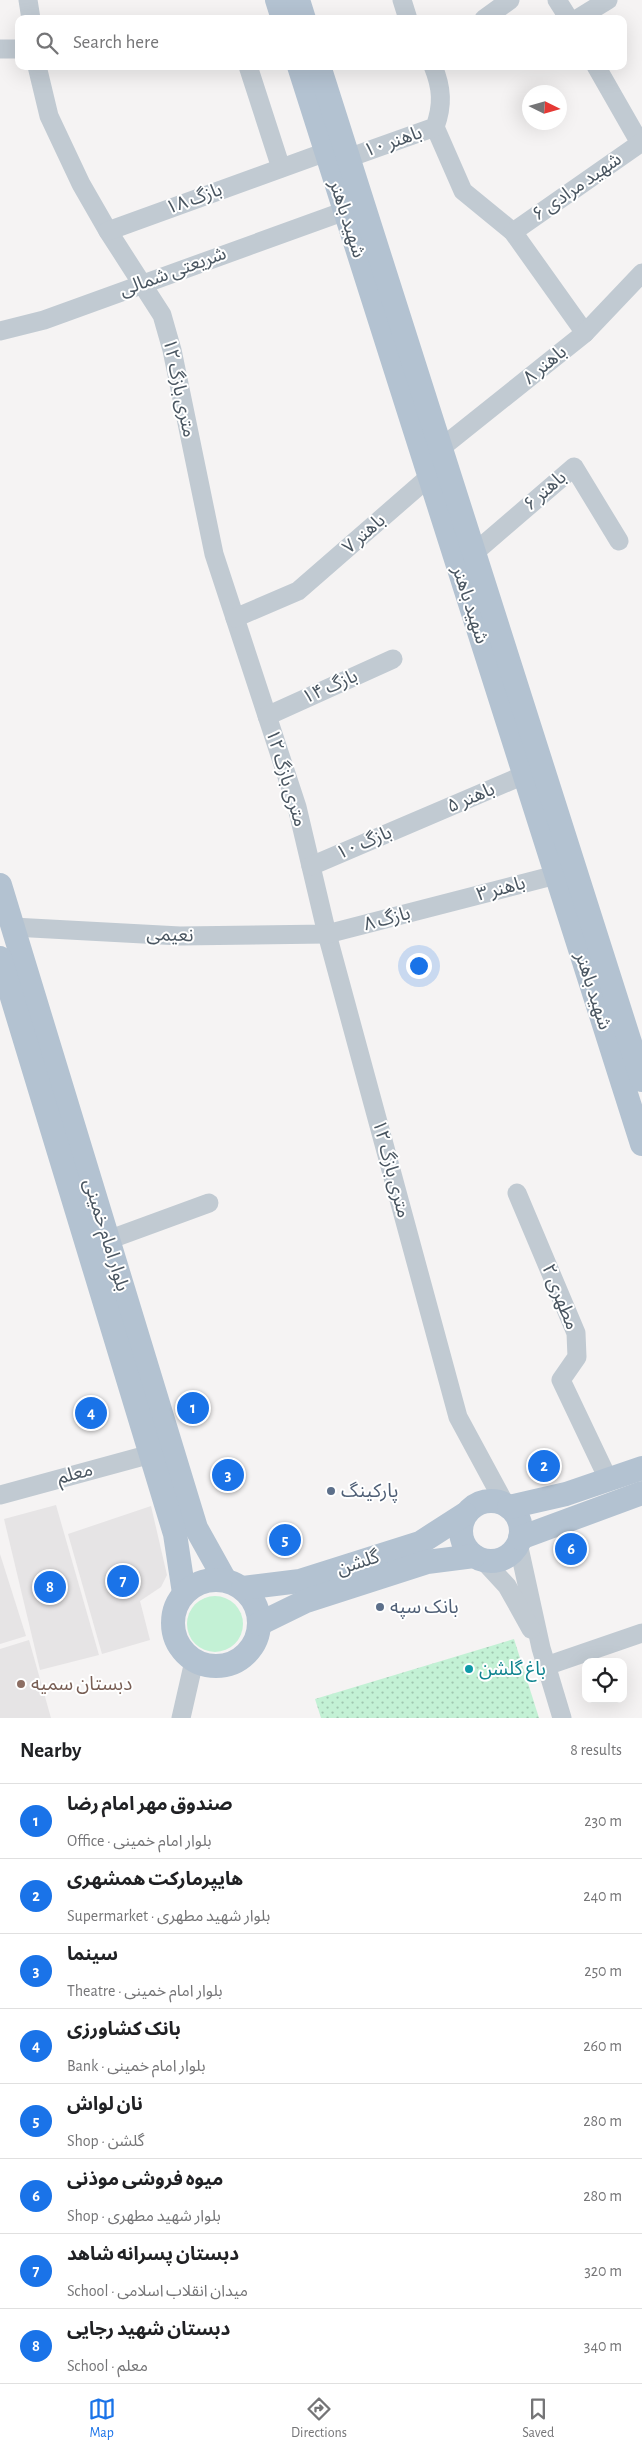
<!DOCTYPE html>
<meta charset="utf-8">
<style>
:root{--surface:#fff;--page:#f6f6f6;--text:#202124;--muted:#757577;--line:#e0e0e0;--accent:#1a73e8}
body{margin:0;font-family:"Alegreya Sans","Noto Sans Arabic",sans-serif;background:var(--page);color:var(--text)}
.controls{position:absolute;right:15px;bottom:15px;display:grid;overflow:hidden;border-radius:10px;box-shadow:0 5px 20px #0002}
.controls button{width:45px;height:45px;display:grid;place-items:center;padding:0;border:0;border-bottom:1px solid var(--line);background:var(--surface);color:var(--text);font:25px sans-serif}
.compass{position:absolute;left:522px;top:85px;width:45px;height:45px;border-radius:50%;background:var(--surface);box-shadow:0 5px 20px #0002;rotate:95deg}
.you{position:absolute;left:418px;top:965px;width:18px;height:18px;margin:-12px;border:4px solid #fff;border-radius:50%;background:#1a73e8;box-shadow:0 0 0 8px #1a73e833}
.badge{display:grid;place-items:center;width:32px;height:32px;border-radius:50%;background:var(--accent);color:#fff;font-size:16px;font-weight:700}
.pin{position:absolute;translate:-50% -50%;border:2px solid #fff;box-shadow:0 1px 5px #0006}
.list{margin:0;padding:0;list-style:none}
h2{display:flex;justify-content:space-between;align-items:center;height:65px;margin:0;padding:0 20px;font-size:21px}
h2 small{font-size:16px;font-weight:400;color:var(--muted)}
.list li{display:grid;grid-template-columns:32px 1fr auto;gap:15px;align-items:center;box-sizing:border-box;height:75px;padding:0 20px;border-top:1px solid var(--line)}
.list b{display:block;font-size:19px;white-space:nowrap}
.list p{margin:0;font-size:16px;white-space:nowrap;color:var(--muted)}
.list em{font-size:16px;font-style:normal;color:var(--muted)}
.icon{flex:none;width:28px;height:28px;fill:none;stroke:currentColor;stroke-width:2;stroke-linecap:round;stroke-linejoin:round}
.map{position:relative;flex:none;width:642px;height:1718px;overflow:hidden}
.search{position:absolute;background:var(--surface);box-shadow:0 5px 20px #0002;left:15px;right:15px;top:15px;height:55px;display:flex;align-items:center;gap:12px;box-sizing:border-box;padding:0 18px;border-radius:10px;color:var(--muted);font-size:19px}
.sheet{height:665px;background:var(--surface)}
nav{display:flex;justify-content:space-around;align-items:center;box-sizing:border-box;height:70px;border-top:1px solid var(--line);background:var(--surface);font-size:14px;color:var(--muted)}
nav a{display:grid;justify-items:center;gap:2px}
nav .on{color:var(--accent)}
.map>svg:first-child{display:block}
.education{fill:#e6e4e5}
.green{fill:#c3f1d5}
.garden{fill:url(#garden-dots)}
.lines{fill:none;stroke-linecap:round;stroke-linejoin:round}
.minor{stroke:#c1cad2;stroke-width:19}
.major{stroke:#b3c2d1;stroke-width:24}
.service-dot{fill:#5c6f8a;stroke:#fff;stroke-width:2}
.culture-dot{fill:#0f9aa8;stroke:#fff;stroke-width:2}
.education-dot{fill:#8d6e63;stroke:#fff;stroke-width:2}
.labels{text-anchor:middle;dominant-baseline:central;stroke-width:4;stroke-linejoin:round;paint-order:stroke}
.street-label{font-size:19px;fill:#4a5661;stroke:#fff}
.service-label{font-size:19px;fill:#4e5e75;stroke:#fff;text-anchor:start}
.culture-label{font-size:19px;fill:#0d838f;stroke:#fff;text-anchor:start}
.education-label{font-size:19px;fill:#785e54;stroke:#fff;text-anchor:start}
</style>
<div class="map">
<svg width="642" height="1718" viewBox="0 0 642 1718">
<defs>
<pattern id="garden-dots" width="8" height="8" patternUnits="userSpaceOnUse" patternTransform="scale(1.25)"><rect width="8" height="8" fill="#c3f1d5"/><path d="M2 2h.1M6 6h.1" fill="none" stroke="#a0c6b0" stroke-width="1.8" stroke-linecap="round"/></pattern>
</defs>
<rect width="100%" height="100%" fill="#f5f3f3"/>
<!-- education -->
<g class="education">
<polygon points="56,1505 99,1655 40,1670 4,1519"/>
<polygon points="151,1506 167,1575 161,1587 140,1601 150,1640 102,1654 68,1534"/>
<polygon points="0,1554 26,1636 0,1644"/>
<polygon points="29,1640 51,1718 0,1718 0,1649"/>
</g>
<!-- green -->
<circle class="green" cx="215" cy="1624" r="28"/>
<!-- garden -->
<polygon class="garden" points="514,1639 539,1718 321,1718 315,1699"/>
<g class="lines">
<!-- minor -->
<g class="minor">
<polyline points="28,0 31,19"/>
<polyline points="402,0 408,19"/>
<polyline points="557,0 569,19"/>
<polyline points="484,19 510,0"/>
<polyline points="577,19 608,0"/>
<polyline points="0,49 19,49"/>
<polyline points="37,66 49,116 81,184 108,231 162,315 172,350 214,554 297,807 327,934 458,1417 505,1504"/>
<polyline points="248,66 281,168"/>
<polyline points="596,66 640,143"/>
<polyline points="435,127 463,191 513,232 585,333"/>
<path d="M348 158 435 127C443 105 442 88 433 66"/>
<polyline points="108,231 326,152"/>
<polyline points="513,232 642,142"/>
<polyline points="0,331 44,320 345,211"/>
<polyline points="441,448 585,333 642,273"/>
<polyline points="474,553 574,467 619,541"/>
<polyline points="235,618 298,591 429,477"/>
<polyline points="267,716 393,659"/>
<polyline points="311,866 524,775"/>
<polyline points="13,927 180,936 327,934 556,875"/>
<polyline points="517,1193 576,1333 577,1357 561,1380 609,1481"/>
<polyline points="108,1240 209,1203"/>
<polyline points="0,1495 151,1454"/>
<polyline points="518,1543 541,1648 562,1718"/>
<polyline points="483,1560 507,1586 531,1629"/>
<polyline points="546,1666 642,1633"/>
<polyline points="181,1718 194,1661"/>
</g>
<!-- major -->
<g class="major">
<polyline points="277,0 283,19"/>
<polyline points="298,0 304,19"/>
<polyline points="299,66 642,1144"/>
<polyline points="319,66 642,1080"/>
<polyline points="0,885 196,1528 225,1580"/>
<polyline points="0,958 175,1534 184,1593"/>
<circle cx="491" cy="1531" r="30"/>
<polyline points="509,1507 566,1494 642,1468"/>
<polyline points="520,1538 642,1493"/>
<circle cx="216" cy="1623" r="43"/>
<polyline points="243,1588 300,1581 420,1543 465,1514"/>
<polyline points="259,1624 306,1601 427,1562 474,1556"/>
</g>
</g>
<!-- markers -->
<g class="service-dot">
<circle cx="331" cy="1491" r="5"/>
<circle cx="380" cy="1607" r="5"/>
</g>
<circle class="culture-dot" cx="469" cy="1669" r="5"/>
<circle class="education-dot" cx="21" cy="1684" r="5"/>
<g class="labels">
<!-- street labels -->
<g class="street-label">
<text transform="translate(393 142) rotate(-19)">باهنر ۱۰</text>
<text transform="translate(577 187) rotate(-35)">شهید مرادی ۶</text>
<text transform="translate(194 199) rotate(-20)">بازگ ۱۸</text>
<text transform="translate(347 219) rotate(72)">شهید باهنر</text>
<text transform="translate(173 272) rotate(-20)">شریعتی شمالی</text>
<text transform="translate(545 365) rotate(-39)">باهنر ۸</text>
<text transform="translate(179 388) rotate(78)">۱۲ متری بازگ</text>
<text transform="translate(545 491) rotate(-41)">باهنر ۶</text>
<text transform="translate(364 534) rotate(-41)">باهنر ۷</text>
<text transform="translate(470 605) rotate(72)">شهید باهنر</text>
<text transform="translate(330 687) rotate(-24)">بازگ ۱۴</text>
<text transform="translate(286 778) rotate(73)">۱۲ متری بازگ</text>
<text transform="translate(471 798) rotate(-23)">باهنر ۵</text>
<text transform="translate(364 843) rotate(-23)">بازگ ۱۰</text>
<text transform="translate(501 889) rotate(-15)">باهنر ۳</text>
<text transform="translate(387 919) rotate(-15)">بازگ ۸</text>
<text transform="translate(170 935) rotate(2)">نعیمی</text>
<text transform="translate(593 991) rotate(72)">شهید باهنر</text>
<text transform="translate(391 1169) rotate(75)">۱۲ متری بازگ</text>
<text transform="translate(106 1235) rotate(73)">بلوار امام خمینی</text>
<text transform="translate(560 1297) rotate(68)">مطهری ۲</text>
<text transform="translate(75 1474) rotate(-15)">معلم</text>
<text transform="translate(358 1563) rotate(-18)">گلشن</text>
</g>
<!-- service labels -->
<g class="service-label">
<text x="341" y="1491">پارکینگ</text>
<text x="390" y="1607">بانک سپه</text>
</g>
<!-- culture labels -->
<g class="culture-label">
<text x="479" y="1669">باغ گلشن</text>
</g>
<!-- education labels -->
<g class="education-label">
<text x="31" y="1684">دبستان سمیه</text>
</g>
</g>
</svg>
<div class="controls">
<button><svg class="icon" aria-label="locate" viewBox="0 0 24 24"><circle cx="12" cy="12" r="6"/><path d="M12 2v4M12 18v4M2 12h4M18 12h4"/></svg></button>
</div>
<svg class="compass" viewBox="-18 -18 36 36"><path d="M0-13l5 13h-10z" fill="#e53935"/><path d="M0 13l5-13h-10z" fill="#757577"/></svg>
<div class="you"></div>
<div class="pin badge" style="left:193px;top:1408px">1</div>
<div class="pin badge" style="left:544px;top:1466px">2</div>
<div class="pin badge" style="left:228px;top:1475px">3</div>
<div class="pin badge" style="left:91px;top:1413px">4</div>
<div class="pin badge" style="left:285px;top:1540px">5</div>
<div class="pin badge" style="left:571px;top:1549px">6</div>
<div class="pin badge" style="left:123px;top:1581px">7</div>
<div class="pin badge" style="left:50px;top:1587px">8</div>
<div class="search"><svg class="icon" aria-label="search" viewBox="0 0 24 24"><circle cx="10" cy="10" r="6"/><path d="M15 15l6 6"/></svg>Search here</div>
</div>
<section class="sheet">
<h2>Nearby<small>8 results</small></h2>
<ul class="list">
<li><span class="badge">1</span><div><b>صندوق مهر امام رضا</b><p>Office · بلوار امام خمینی</p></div><em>230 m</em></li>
<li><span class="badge">2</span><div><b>هايپرماركت همشهری</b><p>Supermarket · بلوار شهید مطهری</p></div><em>240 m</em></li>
<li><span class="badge">3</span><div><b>سینما</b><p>Theatre · بلوار امام خمینی</p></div><em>250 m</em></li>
<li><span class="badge">4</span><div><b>بانک کشاورزی</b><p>Bank · بلوار امام خمینی</p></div><em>260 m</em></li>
<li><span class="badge">5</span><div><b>نان لواش</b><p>Shop · گلشن</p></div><em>280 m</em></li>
<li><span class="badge">6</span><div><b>میوه فروشی موذنی</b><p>Shop · بلوار شهید مطهری</p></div><em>280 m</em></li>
<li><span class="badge">7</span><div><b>دبستان پسرانه شاهد</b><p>School · میدان انقلاب اسلامی</p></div><em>320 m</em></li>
<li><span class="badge">8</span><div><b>دبستان شهید رجایی</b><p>School · معلم</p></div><em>340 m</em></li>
</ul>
</section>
<nav>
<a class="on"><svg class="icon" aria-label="map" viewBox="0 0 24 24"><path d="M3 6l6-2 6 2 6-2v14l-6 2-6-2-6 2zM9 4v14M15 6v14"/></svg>Map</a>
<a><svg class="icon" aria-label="directions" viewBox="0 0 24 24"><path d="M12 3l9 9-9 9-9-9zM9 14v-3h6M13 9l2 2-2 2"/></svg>Directions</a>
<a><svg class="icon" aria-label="saved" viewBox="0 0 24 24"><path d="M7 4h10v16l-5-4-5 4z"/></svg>Saved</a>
</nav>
